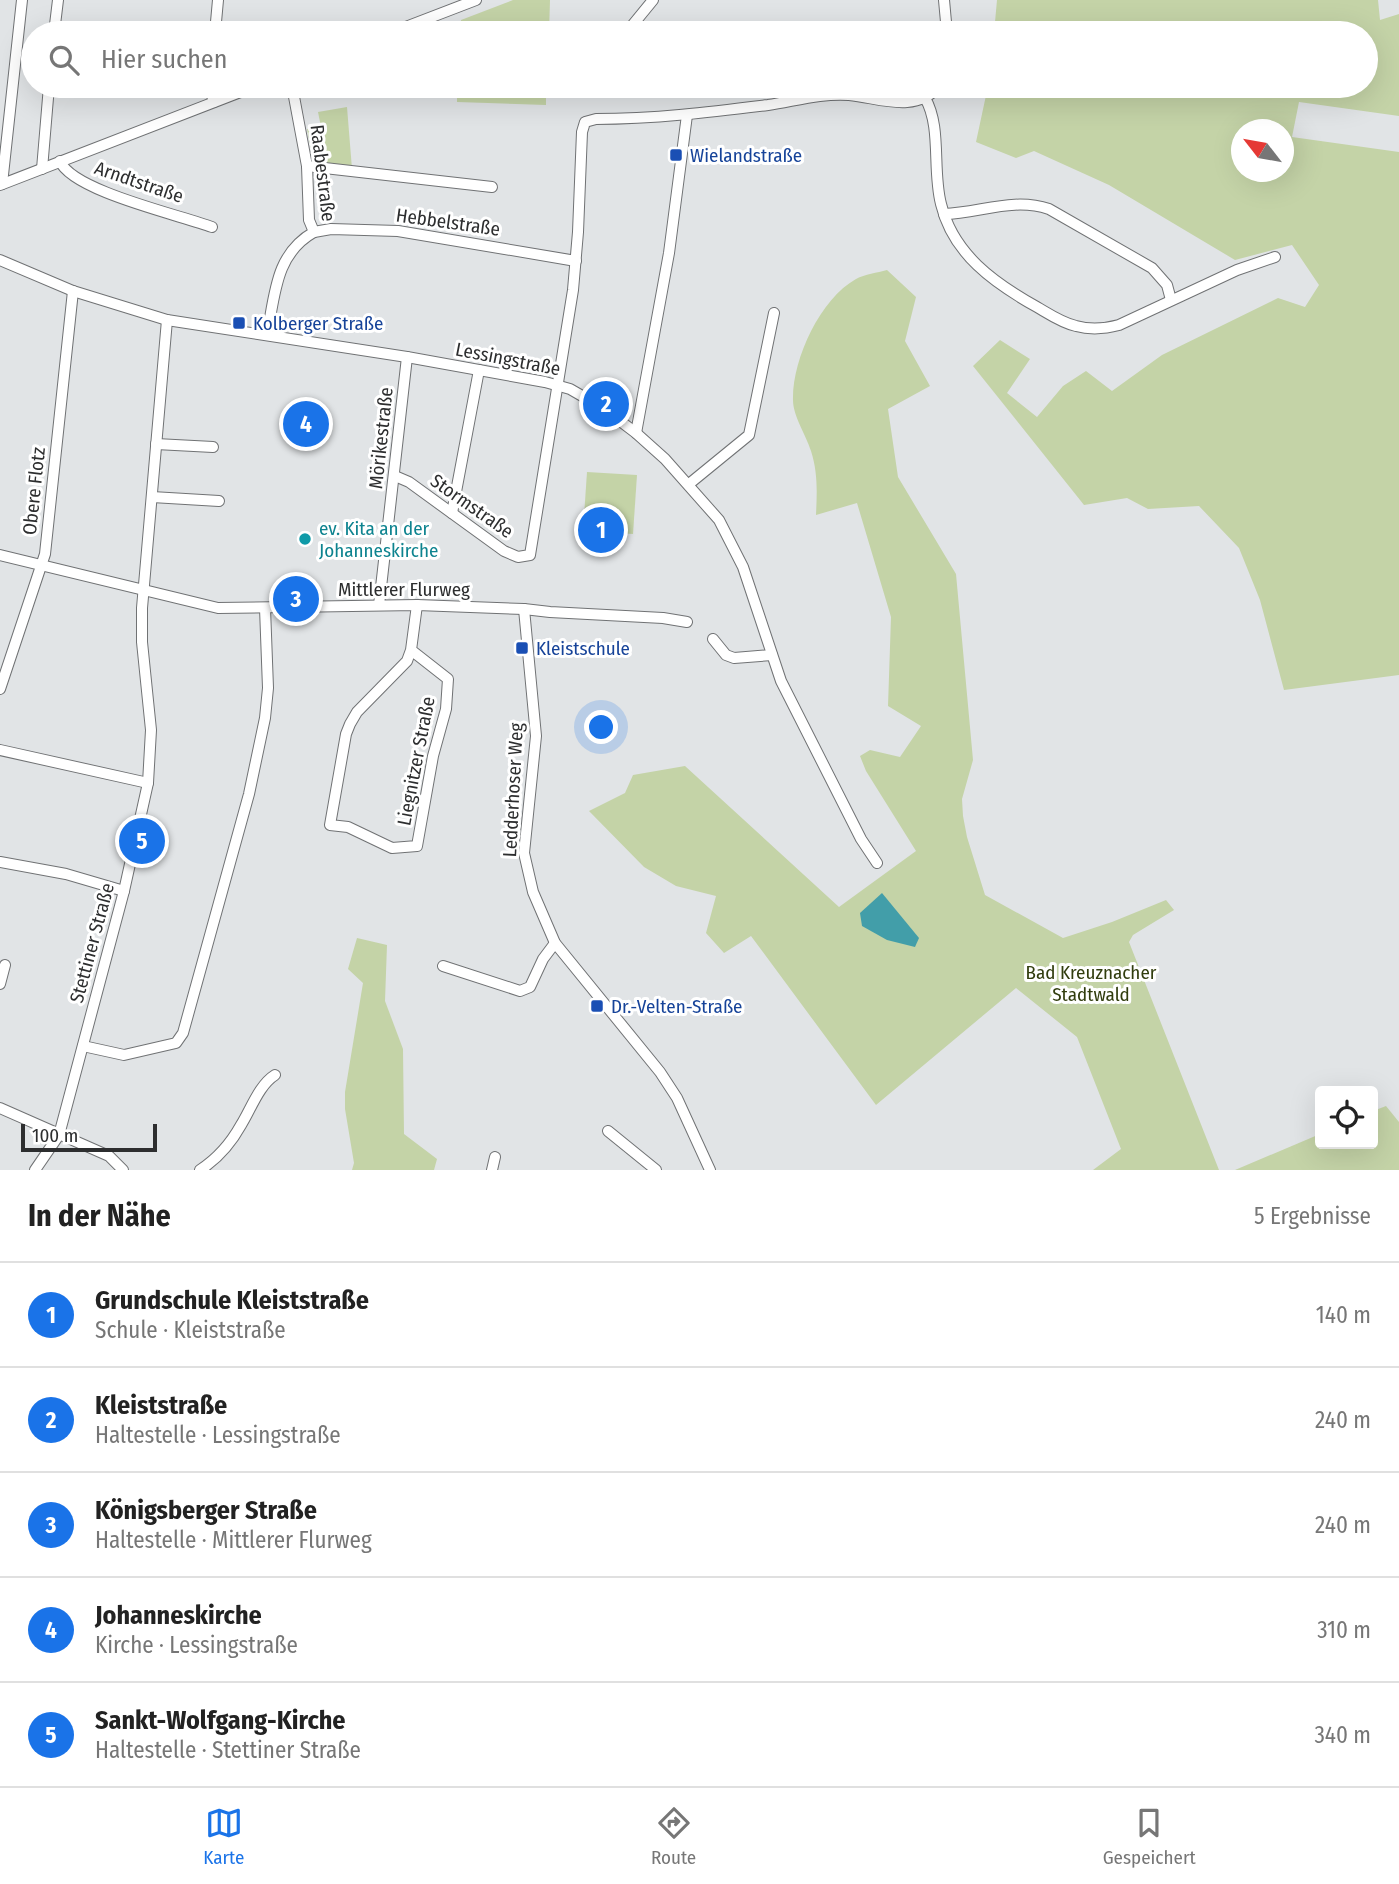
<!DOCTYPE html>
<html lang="de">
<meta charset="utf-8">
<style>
:root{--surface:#fff;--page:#f2f2f2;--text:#222;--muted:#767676;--line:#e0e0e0;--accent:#1a73e8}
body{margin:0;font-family:"Fira Sans Condensed",sans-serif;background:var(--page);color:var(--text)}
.controls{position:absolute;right:21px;bottom:21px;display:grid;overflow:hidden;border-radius:7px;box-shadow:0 7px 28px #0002}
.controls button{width:63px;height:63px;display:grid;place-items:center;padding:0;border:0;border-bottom:2px solid var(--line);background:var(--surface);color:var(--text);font:35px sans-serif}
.compass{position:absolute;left:1231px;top:119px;width:63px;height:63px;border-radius:50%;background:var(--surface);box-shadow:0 7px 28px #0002;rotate:301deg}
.scale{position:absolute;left:21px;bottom:18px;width:136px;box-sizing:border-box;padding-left:7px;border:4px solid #2d2e2f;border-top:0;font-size:19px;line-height:24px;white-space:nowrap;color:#2d2e2f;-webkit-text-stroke:5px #fff;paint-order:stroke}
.you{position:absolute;left:602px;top:728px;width:24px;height:24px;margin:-18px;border:5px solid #fff;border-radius:50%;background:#1a73e8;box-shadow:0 0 0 10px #1a73e833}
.badge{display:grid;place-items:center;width:46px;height:46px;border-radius:50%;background:var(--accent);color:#fff;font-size:23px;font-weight:700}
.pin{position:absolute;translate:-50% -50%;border:4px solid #fff;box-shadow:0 2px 7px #0006}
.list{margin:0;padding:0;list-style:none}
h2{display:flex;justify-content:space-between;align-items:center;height:91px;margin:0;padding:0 28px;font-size:30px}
h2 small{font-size:23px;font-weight:400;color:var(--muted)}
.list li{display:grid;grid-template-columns:46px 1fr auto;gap:21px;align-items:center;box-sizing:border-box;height:105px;padding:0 28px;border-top:2px solid var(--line)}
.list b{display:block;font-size:26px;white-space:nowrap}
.list p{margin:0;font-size:23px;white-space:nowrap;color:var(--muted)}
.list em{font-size:23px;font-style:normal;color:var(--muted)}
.icon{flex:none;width:38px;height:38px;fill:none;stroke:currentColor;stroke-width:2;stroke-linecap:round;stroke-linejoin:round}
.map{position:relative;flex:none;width:1399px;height:1170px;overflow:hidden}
.search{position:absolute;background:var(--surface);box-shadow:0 7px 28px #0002;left:21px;right:21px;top:21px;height:77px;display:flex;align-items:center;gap:18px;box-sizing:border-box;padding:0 24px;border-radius:38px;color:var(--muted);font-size:26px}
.sheet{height:616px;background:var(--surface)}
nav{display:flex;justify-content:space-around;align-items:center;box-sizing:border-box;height:98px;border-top:2px solid var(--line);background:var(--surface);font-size:19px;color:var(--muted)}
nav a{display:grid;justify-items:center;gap:4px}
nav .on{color:var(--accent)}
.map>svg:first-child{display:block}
.green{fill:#c4d3a7;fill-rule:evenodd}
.water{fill:#429ea9}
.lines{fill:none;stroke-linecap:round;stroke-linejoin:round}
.minor-casing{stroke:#707274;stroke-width:12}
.minor{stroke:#fff;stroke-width:10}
.transit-dot{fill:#1a4fb4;stroke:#fff;stroke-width:2.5}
.culture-dot{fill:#0f9aa8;stroke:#fff;stroke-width:2.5}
.labels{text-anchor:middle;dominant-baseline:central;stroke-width:6;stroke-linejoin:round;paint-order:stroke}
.transit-label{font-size:19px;fill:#164399;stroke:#fff;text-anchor:start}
.street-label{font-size:19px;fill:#2d2e2f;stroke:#fff}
.culture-label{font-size:19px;fill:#0d838f;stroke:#fff;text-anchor:start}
.park-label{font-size:19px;fill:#313d0e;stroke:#fff}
</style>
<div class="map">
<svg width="1399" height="1170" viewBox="0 0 1399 1170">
<rect width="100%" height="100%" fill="#e1e4e6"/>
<!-- green -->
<g class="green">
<polygon points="513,0 550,0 549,33 460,33 461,20"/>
<path d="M997 0H1378L1380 20 1399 14V116L1299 102 1292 137 1399 152V675L1284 690 1260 600 1239 548 1199 506 1148 509 1127 498 1084 505 973 366 1000 340 1030 359 1007 393 1037 417 1063 386 1086 371 1112 391 1162 355 1278 298 1305 307 1319 285 1292 245 1235 260 1109 185 1034 151 1016 158 976 142 988 86H1366V33H994ZM1242 130H1284V172H1242Z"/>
<polygon points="457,86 546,86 546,105 457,102"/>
<polygon points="347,107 352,169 314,164 307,129 321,127 318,112"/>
<path d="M887 270 916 297 905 341 930 386 888 409 898 477 956 574 973 760 962 799 963 816 967 837 985 895 1063 938 1112 922 1166 900 1174 910 1133 935 1129 942 1219 1170H1093L1121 1149 1077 1037 1016 988 876 1105 751 936 724 953 706 933 716 896 676 886 644 867 589 811 625 793 633 775 685 766 839 907 916 851 866 771 860 756 870 750 900 757 921 726 888 706 891 617 857 503 816 515C817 492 818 473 811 451 806 435 793 416 793 400 792 360 820 299 856 279 865 274 877 273 887 270Z"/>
<polygon points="587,472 637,475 633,534 583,531"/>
<polygon points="357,938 387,945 385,1001 403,1049 404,1134 437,1159 434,1170 352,1170 354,1163 345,1109 345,1092 363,983 348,969"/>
<polygon points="1386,1106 1399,1122 1399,1170 1235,1170 1320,1134 1320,1144 1373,1144 1373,1111"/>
</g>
<!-- water -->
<polygon class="water" points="882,893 919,938 915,947 887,940 862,926 860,913"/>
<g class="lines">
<!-- minor casing -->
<g class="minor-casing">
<g id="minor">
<polyline points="944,0 947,33"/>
<polyline points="54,33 58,0"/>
<polyline points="215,33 218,0"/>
<polyline points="390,33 476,0"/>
<polyline points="626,33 653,0"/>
<polyline points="209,86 214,102"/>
<path d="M925 98C942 127 932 170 941 204 953 254 994 283 1037 307 1049 314 1062 323 1076 326 1091 330 1104 329 1119 325L1237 270 1275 257"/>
<path d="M60 161C72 191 180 215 212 227"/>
<polyline points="307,166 492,187"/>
<polyline points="42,169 49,86"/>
<polyline points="2,184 22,0"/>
<polyline points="0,185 256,86"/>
<path d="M944 214C980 213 1013 197 1049 209L1152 268 1167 285 1171 300"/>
<polyline points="314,232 331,229 398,231 576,261"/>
<polyline points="0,260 73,291 167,320 407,357 545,382 570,389 603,408 636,433 665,459 719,520 743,567 781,681 861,839 877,863"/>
<path d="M267 335C275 295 275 254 314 232L309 220 307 166 292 86"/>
<polyline points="636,433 669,253 687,115"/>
<polyline points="156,444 213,447"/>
<path d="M395 476 409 482 504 551 518 557 530 555 573 290 578 232 582 132 585 122 596 119C654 119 711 112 768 105 795 101 821 93 849 95 881 98 913 114 940 86"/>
<polyline points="689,484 749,435 774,313"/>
<polyline points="152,497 219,501"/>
<polyline points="452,513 479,370"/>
<polyline points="0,555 218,608 417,605 524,609 550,612 663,618 687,622"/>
<polyline points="379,605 407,357"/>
<polyline points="524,609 536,736 524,853 533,892 555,943 660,1072 677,1098 710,1170"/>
<polyline points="713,639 726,655 734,658 772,655"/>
<polyline points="411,650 448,679 446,709 433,756 417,846 392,848 348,827 330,825 346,734 350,724 357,712 407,661 411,650 417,605"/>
<polyline points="0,689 45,554 73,291"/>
<polyline points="0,750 148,783"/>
<polyline points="0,862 66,874 124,891"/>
<polyline points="443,966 520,991 530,987 543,959 555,943"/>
<polyline points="0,984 5,965"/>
<polyline points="83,1046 124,1055 176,1043 183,1033 249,794 265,718 268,688 265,608"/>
<polyline points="0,1108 109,1156 123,1170"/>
<polyline points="608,1131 656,1170"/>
<polyline points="35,1170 59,1135 124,891 148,783 151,730 142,642 142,608 167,320"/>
<path d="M200 1170C217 1159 231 1143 241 1125 251 1109 259 1085 275 1075"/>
<polyline points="492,1170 495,1157"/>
</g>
</g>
<!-- minor -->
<use href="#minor" class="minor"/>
</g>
<!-- markers -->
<g class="transit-dot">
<rect x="669" y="148" width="14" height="14" rx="3.5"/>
<rect x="232" y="316" width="14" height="14" rx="3.5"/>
<rect x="515" y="641" width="14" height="14" rx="3.5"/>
<rect x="590" y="999" width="14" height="14" rx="3.5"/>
</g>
<circle class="culture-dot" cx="305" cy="539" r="7"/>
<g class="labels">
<!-- transit labels -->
<g class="transit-label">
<text x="690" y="155">Wielandstraße</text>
<text x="253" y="323">Kolberger Straße</text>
<text x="536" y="648">Kleistschule</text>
<text x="611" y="1006">Dr.-Velten-Straße</text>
</g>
<!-- street labels -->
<g class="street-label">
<text transform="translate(323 173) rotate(83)">Raabestraße</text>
<text transform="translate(139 182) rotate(19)">Arndtstraße</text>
<text transform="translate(448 222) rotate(8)">Hebbelstraße</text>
<text transform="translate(508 359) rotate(11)">Lessingstraße</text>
<text transform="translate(381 438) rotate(-84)">Mörikestraße</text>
<text transform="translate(34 491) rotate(-84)">Obere Flotz</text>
<text transform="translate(472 506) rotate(35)">Stormstraße</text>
<text x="404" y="589">Mittlerer Flurweg</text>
<text transform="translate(416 761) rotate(-79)">Liegnitzer Straße</text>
<text transform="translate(513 790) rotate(-87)">Ledderhoser Weg</text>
<text transform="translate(92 943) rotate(-75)">Stettiner Straße</text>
</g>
<!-- culture labels -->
<g class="culture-label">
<text x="319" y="528">ev. Kita an der<tspan x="319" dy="22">Johanneskirche</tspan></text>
</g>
<!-- park labels -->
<g class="park-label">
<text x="1091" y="972">Bad Kreuznacher<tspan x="1091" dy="22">Stadtwald</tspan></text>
</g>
</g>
</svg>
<div class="controls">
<button><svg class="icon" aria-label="locate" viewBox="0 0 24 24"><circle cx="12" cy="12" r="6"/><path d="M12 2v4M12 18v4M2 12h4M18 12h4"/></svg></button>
</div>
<svg class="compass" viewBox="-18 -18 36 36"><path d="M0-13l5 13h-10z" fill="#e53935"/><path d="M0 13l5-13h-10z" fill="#767676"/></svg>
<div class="scale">100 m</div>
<div class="you"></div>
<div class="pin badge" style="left:601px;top:530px">1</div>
<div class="pin badge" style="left:606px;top:404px">2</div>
<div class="pin badge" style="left:296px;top:599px">3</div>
<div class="pin badge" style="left:306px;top:424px">4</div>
<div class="pin badge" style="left:142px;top:841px">5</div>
<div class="search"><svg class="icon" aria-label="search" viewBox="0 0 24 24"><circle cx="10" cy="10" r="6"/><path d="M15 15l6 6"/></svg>Hier suchen</div>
</div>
<section class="sheet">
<h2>In der Nähe<small>5 Ergebnisse</small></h2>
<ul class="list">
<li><span class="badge">1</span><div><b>Grundschule Kleiststraße</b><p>Schule · Kleiststraße</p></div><em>140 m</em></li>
<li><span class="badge">2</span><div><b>Kleiststraße</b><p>Haltestelle · Lessingstraße</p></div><em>240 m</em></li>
<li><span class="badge">3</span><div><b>Königsberger Straße</b><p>Haltestelle · Mittlerer Flurweg</p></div><em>240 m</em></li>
<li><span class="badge">4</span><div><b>Johanneskirche</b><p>Kirche · Lessingstraße</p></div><em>310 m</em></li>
<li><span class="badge">5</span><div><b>Sankt-Wolfgang-Kirche</b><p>Haltestelle · Stettiner Straße</p></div><em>340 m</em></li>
</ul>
</section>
<nav>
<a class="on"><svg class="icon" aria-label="map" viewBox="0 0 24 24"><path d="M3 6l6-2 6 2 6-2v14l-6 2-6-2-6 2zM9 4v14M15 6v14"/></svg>Karte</a>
<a><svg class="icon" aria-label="directions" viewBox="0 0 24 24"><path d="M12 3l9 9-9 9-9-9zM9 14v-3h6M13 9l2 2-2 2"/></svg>Route</a>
<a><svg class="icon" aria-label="saved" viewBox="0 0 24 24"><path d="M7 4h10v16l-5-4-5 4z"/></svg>Gespeichert</a>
</nav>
